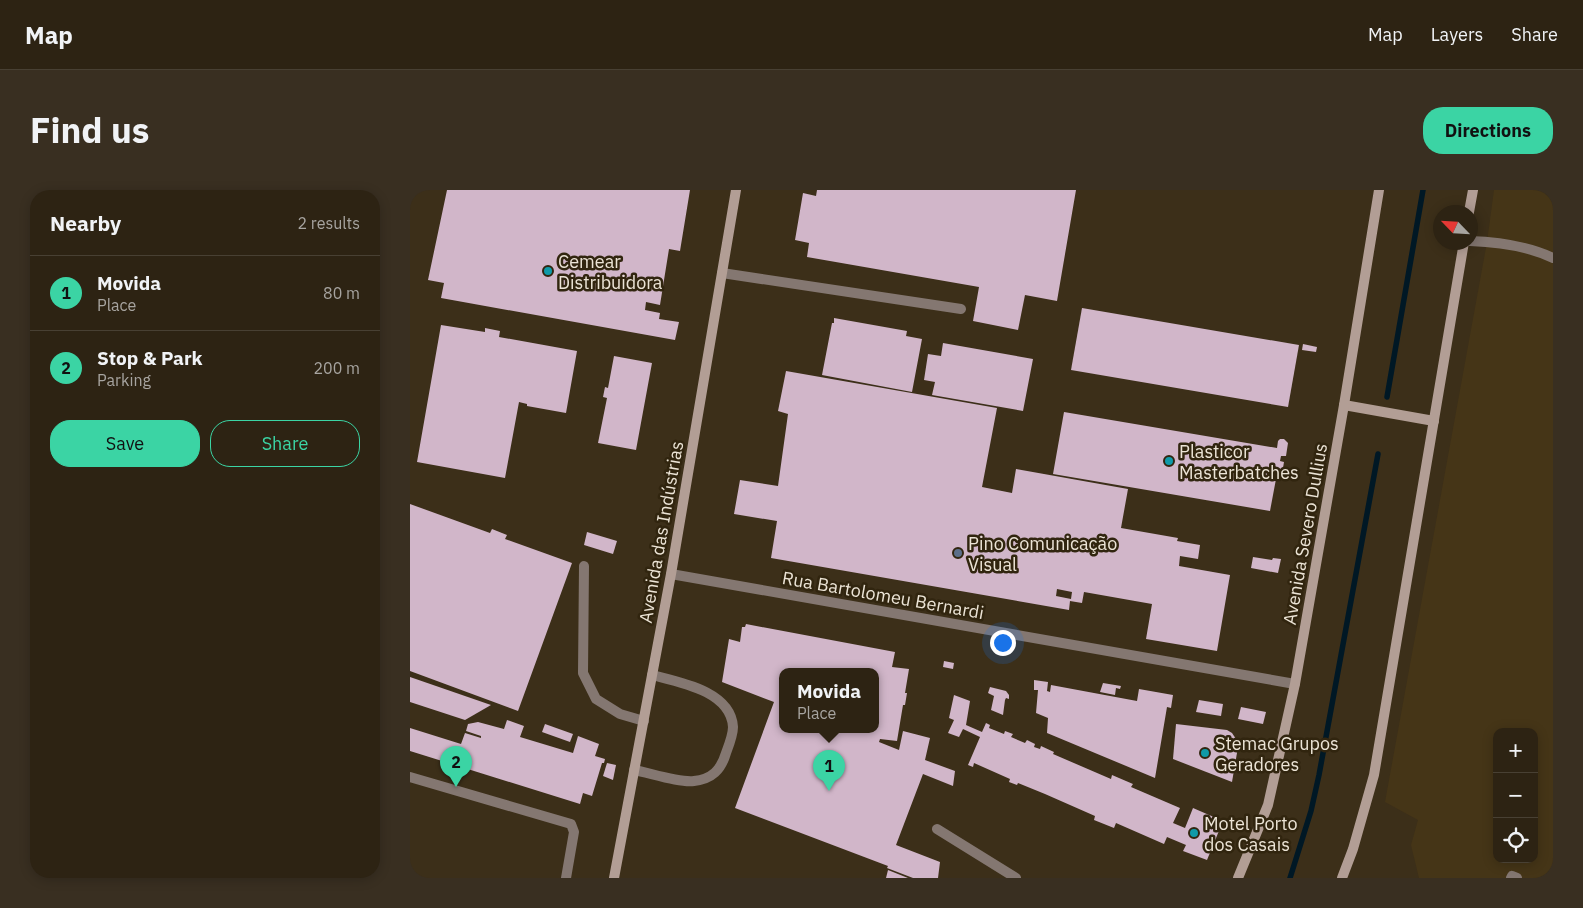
<!DOCTYPE html>
<meta charset="utf-8">
<style>
:root{--surface:#2d2313;--page:#392f21;--text:#f1f3f6;--muted:#a7a4a0;--line:#484033;--accent:#3bd4a4}
body{margin:0;font-family:"IBM Plex Sans",sans-serif;background:var(--page);color:var(--text)}
.controls{position:absolute;right:15px;bottom:15px;display:grid;overflow:hidden;border-radius:10px;box-shadow:0 2px 12px #0003}
.controls button{width:45px;height:45px;display:grid;place-items:center;padding:0;border:0;border-bottom:1px solid var(--line);background:var(--surface);color:var(--text);font:25px sans-serif}
.compass{position:absolute;left:1023px;top:15px;width:45px;height:45px;border-radius:50%;background:var(--surface);box-shadow:0 2px 12px #0003;rotate:295deg}
.you{position:absolute;left:592px;top:452px;width:18px;height:18px;margin:-12px;border:4px solid #fff;border-radius:50%;background:#1a73e8;box-shadow:0 0 0 8px #1a73e833}
.badge{display:grid;place-items:center;width:32px;height:32px;border-radius:50%;background:var(--accent);color:#111;font-size:16px;font-weight:700}
.pin{position:absolute;translate:-50% -41px;filter:drop-shadow(0 1px 2px #0008)}
.pin::after{content:'';position:absolute;top:26px;width:18px;height:15px;background:inherit;clip-path:polygon(0 0,100% 0,50% 100%)}
.popup{position:absolute;left:369px;top:478px;width:100px;height:65px;box-sizing:border-box;display:grid;place-content:center;border-radius:10px;background:var(--surface);filter:drop-shadow(0 1px 4px #0005);font-size:16px;white-space:nowrap;color:var(--muted)}
.popup b{font-size:19px;color:var(--text)}
.popup::after{content:'';position:absolute;left:50%;top:100%;margin-left:-10px;border:10px solid transparent;border-top-color:var(--surface)}
.list{margin:0;padding:0;list-style:none}
h2{display:flex;justify-content:space-between;align-items:center;height:65px;margin:0;padding:0 20px;font-size:21px}
h2 small{font-size:16px;font-weight:400;color:var(--muted)}
.list li{display:grid;grid-template-columns:32px 1fr auto;gap:15px;align-items:center;box-sizing:border-box;height:75px;padding:0 20px;border-top:1px solid var(--line)}
.list b{display:block;font-size:19px;white-space:nowrap}
.list p{margin:0;font-size:16px;white-space:nowrap;color:var(--muted)}
.list em{font-size:16px;font-style:normal;color:var(--muted)}
.actions{display:flex;gap:10px;padding:15px 20px}
.actions a{flex:1;padding:11px 0;border:1px solid var(--accent);border-radius:20px;text-align:center;font-size:18px;color:var(--accent)}
.actions .main{background:var(--accent);color:#111}
.icon{flex:none;width:28px;height:28px;fill:none;stroke:currentColor;stroke-width:2;stroke-linecap:round;stroke-linejoin:round}
.map{position:relative;flex:none;width:1143px;height:688px;overflow:hidden;border-radius:20px}
header{display:flex;align-items:center;gap:30px;box-sizing:border-box;height:70px;padding:0 25px;background:var(--surface);border-bottom:1px solid var(--line)}
header strong{font-size:24px}
nav{display:flex;gap:28px;margin-inline-start:auto;font-size:18px}
.intro{display:flex;align-items:center;justify-content:space-between;box-sizing:border-box;height:120px;padding:0 30px}
h1{margin:0;font-size:35px}
.button{padding:12px 22px;border-radius:20px;background:var(--accent);color:#111;font-size:18px;font-weight:700}
main{display:flex;gap:30px;padding:0 30px}
aside{flex:1;background:var(--surface);border-radius:20px;box-shadow:0 2px 12px #0003}
.map>svg:first-child{display:block}
.built{fill:#453517;fill-rule:evenodd}
.lines{fill:none;stroke-linecap:round;stroke-linejoin:round}
.stream{stroke:#001825;stroke-width:5.5}
.building{fill:#d1b6c9;fill-rule:evenodd}
.lane{stroke:#847771;stroke-width:10}
.street{stroke:#847771;stroke-width:10}
.secondary{stroke:#b29e95;stroke-width:10}
.culture-dot{fill:#0f9aa8;stroke:#31250f;stroke-width:2}
.service-dot{fill:#5c6f8a;stroke:#31250f;stroke-width:2}
.labels{text-anchor:middle;dominant-baseline:central;stroke-width:5;stroke-linejoin:round;paint-order:stroke}
.poi-label{font-size:18px;fill:#ece4d6;stroke:#31250f;text-anchor:start}
.street-label{font-size:18px;fill:#ece4d6;stroke:#31250f}
</style>
<header>
<strong>Map</strong>
<nav><a>Map</a><a>Layers</a><a>Share</a></nav>
</header>
<div class="intro"><h1>Find us</h1><a class="button">Directions</a></div>
<main>
<aside>
<h2>Nearby<small>2 results</small></h2>
<ul class="list">
<li><span class="badge">1</span><div><b>Movida</b><p>Place</p></div><em>80 m</em></li>
<li><span class="badge">2</span><div><b>Stop &amp; Park</b><p>Parking</p></div><em>200 m</em></li>
</ul>
<div class="actions"><a class="main">Save</a><a>Share</a></div>
</aside>
<div class="map">
<svg width="1143" height="688" viewBox="0 0 1143 688">
<rect width="100%" height="100%" fill="#3c2f19"/>
<!-- built -->
<path class="built" d="M1084 0H1143V688H1009L1001 655 1008 630 975 612 1077 52ZM1087 542H1124V669H1087Z"/>
<g class="lines">
<!-- stream -->
<g class="stream">
<polyline points="977,207 1013,0"/>
<polyline points="880,688 901,621 909,585 968,264"/>
</g>
</g>
<!-- building -->
<g class="building">
<polygon points="37,0 280,0 270,61 259,59 250,115 236,112 235,120 250,123 249,129 269,132 265,150 31,108 34,93 18,90"/>
<polygon points="407,0 666,0 647,111 615,105 608,140 563,131 569,97 397,67 399,53 385,50 393,3 406,6"/>
<polygon points="672,118 889,155 878,217 661,180"/>
<polygon points="424,128 497,141 496,146 512,149 502,202 412,185 422,133 424,133"/>
<polygon points="31,135 75,142 75,138 90,141 89,147 167,161 156,223 117,216 117,214 109,212 95,288 7,272"/>
<polygon points="533,153 623,169 613,221 522,205 525,192 514,190 518,164 531,166"/>
<polygon points="893,154 907,157 906,162 892,160"/>
<polygon points="204,166 242,173 226,260 188,253 197,208 193,207 195,197 198,198"/>
<path d="M376 181 587 218 572 297 602 303 606 279 718 299 711 338 768 348 767 351 790 355 788 369 770 366 769 376 820 385 807 461 736 449 742 414 674 402 672 413 660 411 659 420 361 368 367 331 324 324 330 290 368 296 378 224 368 221ZM647 399 662 402 661 409 646 406Z"/>
<polygon points="654,222 867,258 868,251 870,249 874,249 878,253 876,266 871,266 870,271 874,272 871,290 866,289 860,321 643,284"/>
<polygon points="0,314 80,343 82,339 97,345 95,349 162,373 108,521 0,481"/>
<polygon points="177,342 207,351 203,364 174,355"/>
<polygon points="843,367 862,370 863,368 871,369 868,383 841,378"/>
<path d="M336 434 485 462 482 477 499 479 495 503H497L495 515H493L487 551 470 549 469 552 489 560 493 541 520 548 515 570 545 581 543 596 513 584 486 655 530 672 528 688H503L477 678 478 676 325 618 364 512 312 492 319 449 330 452 332 437H335ZM373 482H465V540H373Z"/>
<polygon points="534,471 544,473 543,479 533,477"/>
<polygon points="0,487 81,515 55,530 0,512"/>
<polygon points="624,490 638,492 637,501 640,502 641,495 727,511 729,499 763,505 761,518 757,517 745,588 637,543 638,528 626,523 628,500 624,500"/>
<polygon points="693,493 711,496 710,499 706,498 705,505 690,502"/>
<polygon points="580,497 596,501 599,505 599,509 596,508 595,510 593,525 581,520 584,506 578,503"/>
<polygon points="544,505 560,511 556,535 572,542 576,533 580,535 579,538 594,544 595,541 603,544 601,547 615,553 617,550 625,554 624,557 630,559 631,556 644,562 643,564 701,589 702,585 723,594 721,597 770,618 763,633 775,638 783,618 813,631 797,670 773,661 776,655 757,647 754,654 706,633 704,638 684,630 685,626 635,604 608,593 607,595 599,592 600,589 564,573 563,577 558,575 570,547 553,539 549,547 538,543 544,530 539,528"/>
<polygon points="789,510 813,514 811,526 786,522"/>
<polygon points="831,517 856,522 853,534 828,529"/>
<polygon points="97,530 114,536 110,547 163,563 168,546 189,554 185,566 195,569 194,573 192,573 182,606 173,603 170,614 0,561 0,538 51,554 55,543 71,548 71,546 56,541 58,534 68,532 94,539"/>
<polygon points="135,534 163,544 160,552 132,542"/>
<polygon points="766,534 817,540 822,543 826,549 828,557 822,592 763,569"/>
<polygon points="197,573 206,575 203,590 193,586"/>
<polygon points="478,680 498,688 476,688"/>
</g>
<g class="lines">
<!-- lane -->
<g class="lane">
<path d="M1060 51C1088 52 1118 56 1143 68"/>
<polyline points="312,83 551,119"/>
<polyline points="174,376 173,483 186,509 210,524 234,531"/>
<path d="M224 580C240 583 270 593 284 591 302 589 311 580 316 563 319 555 323 545 323 537 321 501 269 492 242 485"/>
<polyline points="0,587 161,634 164,642 156,688"/>
<polyline points="527,639 606,688"/>
<polyline points="1101,688 1102,686 1107,688"/>
</g>
<!-- street -->
<polyline class="street" points="261,384 885,494"/>
<!-- secondary -->
<g class="secondary">
<polyline points="1059,22 1063,0"/>
<polyline points="934,215 1024,231"/>
<polyline points="204,688 261,384 326,0"/>
<polyline points="828,688 858,615 885,494 934,215 969,0"/>
<polyline points="932,688 943,659 964,585 1054,52"/>
</g>
</g>
<!-- markers -->
<g class="culture-dot">
<circle cx="138" cy="81" r="5"/>
<circle cx="759" cy="271" r="5"/>
<circle cx="795" cy="563" r="5"/>
<circle cx="784" cy="643" r="5"/>
</g>
<circle class="service-dot" cx="548" cy="363" r="5"/>
<g class="labels">
<!-- poi labels -->
<g class="poi-label">
<text x="148" y="71">Cemear<tspan x="148" dy="21">Distribuidora</tspan></text>
<text x="769" y="261">Plasticor<tspan x="769" dy="21">Masterbatches</tspan></text>
<text x="558" y="353">Pino Comunicação<tspan x="558" dy="21">Visual</tspan></text>
<text x="805" y="553">Stemac Grupos<tspan x="805" dy="21">Geradores</tspan></text>
<text x="794" y="633">Motel Porto<tspan x="794" dy="21">dos Casais</tspan></text>
</g>
<!-- street labels -->
<g class="street-label">
<text transform="translate(251 342) rotate(-80)">Avenida das Indústrias</text>
<text transform="translate(895 344) rotate(-80)">Avenida Severo Dullius</text>
<text transform="translate(473 405) rotate(10)">Rua Bartolomeu Bernardi</text>
</g>
</g>
</svg>
<div class="controls">
<button>+</button>
<button>−</button>
<button><svg class="icon" aria-label="locate" viewBox="0 0 24 24"><circle cx="12" cy="12" r="6"/><path d="M12 2v4M12 18v4M2 12h4M18 12h4"/></svg></button>
</div>
<svg class="compass" viewBox="-18 -18 36 36"><path d="M0-13l5 13h-10z" fill="#e53935"/><path d="M0 13l5-13h-10z" fill="#a7a4a0"/></svg>
<div class="you"></div>
<div class="pin badge" style="left:419px;top:601px">1</div>
<div class="popup"><b>Movida</b>Place</div>
<div class="pin badge" style="left:46px;top:597px">2</div>
</div>
</main>
